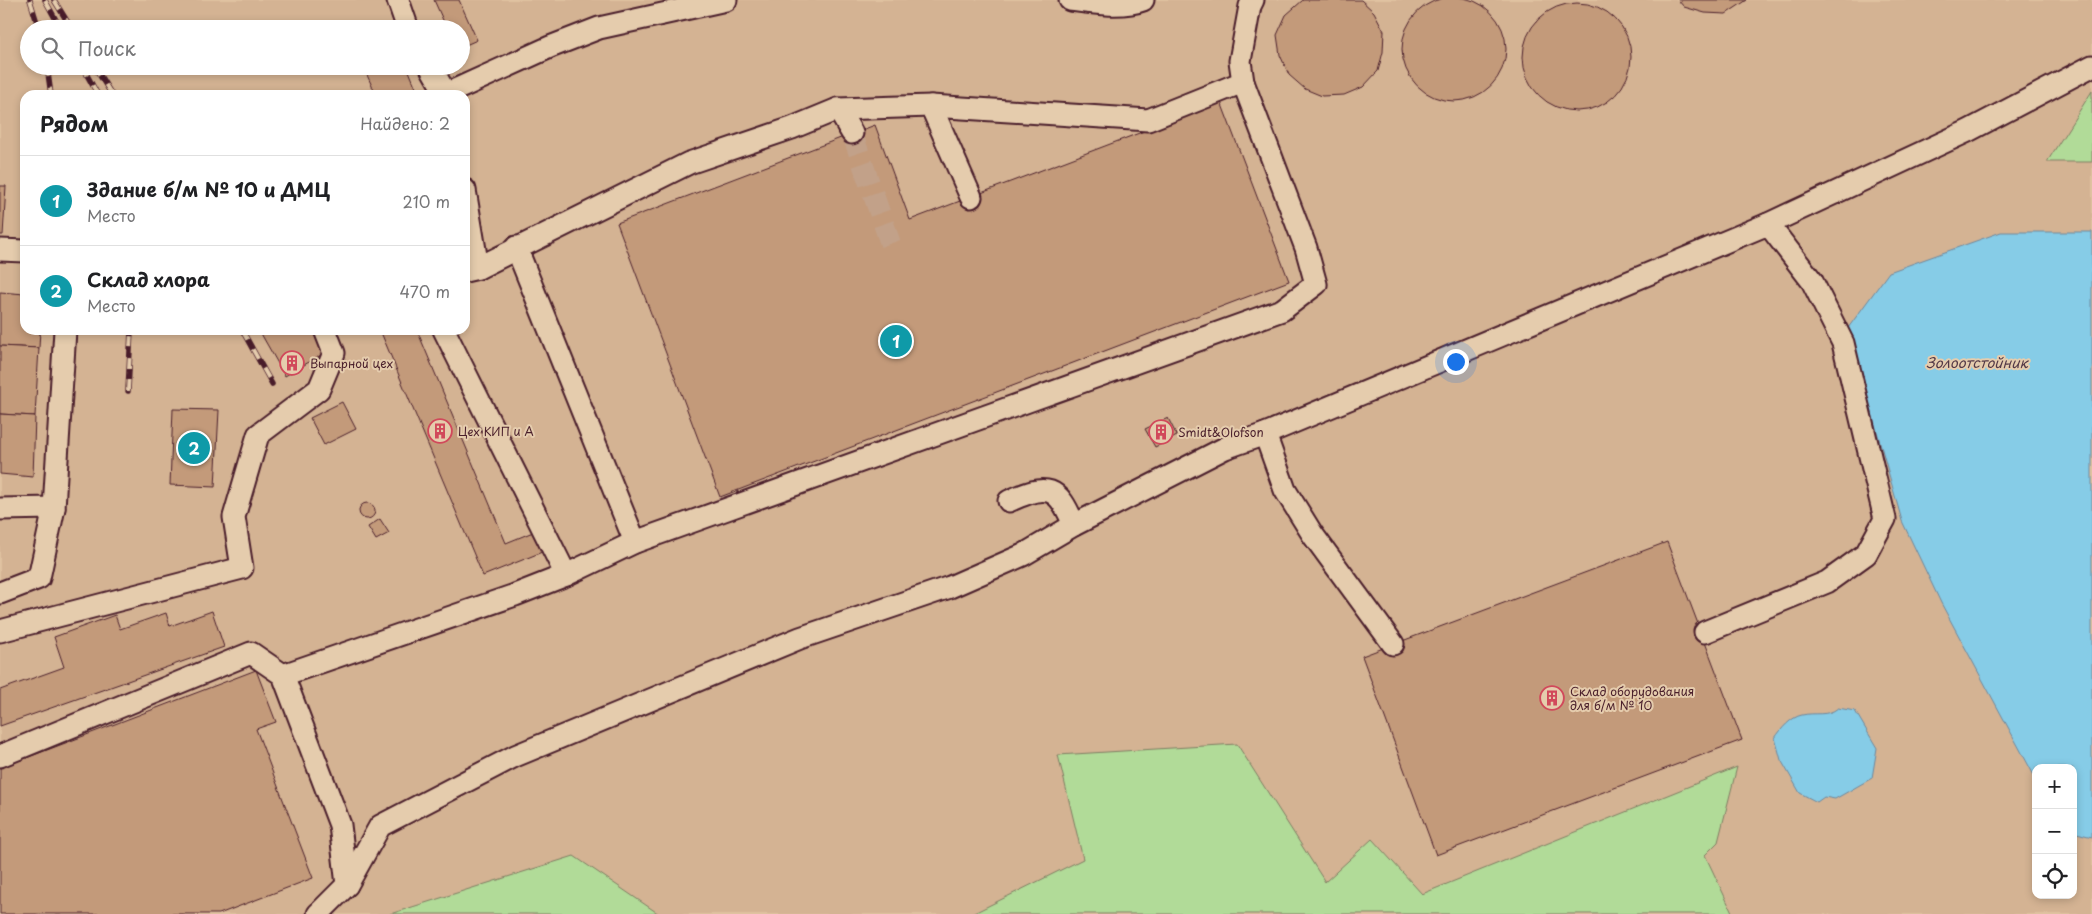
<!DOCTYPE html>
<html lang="ru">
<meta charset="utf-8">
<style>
:root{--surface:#fff;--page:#f6f6f6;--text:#202124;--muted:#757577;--line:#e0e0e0;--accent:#0f766e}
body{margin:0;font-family:"Playpen Sans",sans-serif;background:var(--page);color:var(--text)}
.controls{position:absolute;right:15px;bottom:15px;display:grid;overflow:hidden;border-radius:10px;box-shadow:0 2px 8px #0003}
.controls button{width:45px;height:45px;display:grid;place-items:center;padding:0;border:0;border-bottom:1px solid var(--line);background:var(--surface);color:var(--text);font:25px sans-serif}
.you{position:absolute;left:1455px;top:361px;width:18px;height:18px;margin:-12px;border:4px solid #fff;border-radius:50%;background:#1a73e8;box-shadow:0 0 0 8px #1a73e833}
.badge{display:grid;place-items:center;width:32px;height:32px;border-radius:50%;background:var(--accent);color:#fff;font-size:16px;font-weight:700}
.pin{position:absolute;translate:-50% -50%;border:2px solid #fff;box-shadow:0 1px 5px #0006}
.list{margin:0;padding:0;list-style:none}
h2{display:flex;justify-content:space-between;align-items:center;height:65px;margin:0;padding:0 20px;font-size:21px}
h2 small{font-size:16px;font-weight:400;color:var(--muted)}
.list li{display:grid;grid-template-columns:32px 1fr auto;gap:15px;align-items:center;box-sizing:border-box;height:90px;padding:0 20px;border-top:1px solid var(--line)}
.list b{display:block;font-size:19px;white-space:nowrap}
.list p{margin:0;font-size:16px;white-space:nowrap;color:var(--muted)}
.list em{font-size:16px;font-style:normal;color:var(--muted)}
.icon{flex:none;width:28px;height:28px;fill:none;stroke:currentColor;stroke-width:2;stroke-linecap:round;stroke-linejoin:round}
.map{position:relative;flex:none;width:2092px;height:914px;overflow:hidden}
.search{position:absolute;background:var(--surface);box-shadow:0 2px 8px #0003;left:20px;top:20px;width:450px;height:55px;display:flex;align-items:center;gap:12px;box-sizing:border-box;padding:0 18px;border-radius:28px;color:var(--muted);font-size:19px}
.panel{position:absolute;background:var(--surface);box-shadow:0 2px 8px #0003;left:20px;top:90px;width:450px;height:245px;border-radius:15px}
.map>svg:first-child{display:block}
.built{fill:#d4b393;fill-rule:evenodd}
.green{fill:#b1db98;stroke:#7e7d62}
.water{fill:#86cce7;stroke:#6e879c}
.building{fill:#c39a7a;stroke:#4a1f2b}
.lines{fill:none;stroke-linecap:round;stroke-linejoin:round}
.minor-tunnel{stroke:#c2a189;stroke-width:21;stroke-dasharray:21 11;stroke-linecap:butt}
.minor-casing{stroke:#4a1f2b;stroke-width:25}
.minor{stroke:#e5ccad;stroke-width:21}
.rail-casing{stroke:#4a1f2b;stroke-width:5.5}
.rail{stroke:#e5ccad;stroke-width:4;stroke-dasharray:11;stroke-linecap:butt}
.labels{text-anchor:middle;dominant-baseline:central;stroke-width:4;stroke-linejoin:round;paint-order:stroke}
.poi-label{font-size:12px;fill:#4a1f2b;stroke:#e5ccad;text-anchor:start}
.water-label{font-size:14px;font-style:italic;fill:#533947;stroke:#e5ccad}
</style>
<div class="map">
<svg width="2092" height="914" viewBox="0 0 2092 914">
<rect width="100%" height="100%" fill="#e0c2a1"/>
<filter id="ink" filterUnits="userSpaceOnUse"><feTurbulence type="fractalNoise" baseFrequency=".02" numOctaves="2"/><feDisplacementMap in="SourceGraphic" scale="10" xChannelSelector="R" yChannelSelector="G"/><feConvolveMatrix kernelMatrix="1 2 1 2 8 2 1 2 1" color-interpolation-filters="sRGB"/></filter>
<g filter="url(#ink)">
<!-- built -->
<path class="built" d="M0 0H2092V914H0ZM29 29H461V66H29ZM25 95H465V330H25ZM2036 768H2073V895H2036Z"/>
<!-- green -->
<g class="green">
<polygon points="2092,91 2092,162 2047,162"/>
<polygon points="1237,744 1325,882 1372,839 1422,894 1737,767 1718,842 1705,855 1733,914 972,914 1083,859 1058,755"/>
<polygon points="574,856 659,914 390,914"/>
</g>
<!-- water -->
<g class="water">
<polygon points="2001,232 2092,232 2092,837 2073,832 2073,768 2036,768 2036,779 1941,603 1902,521 1848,328 1889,272"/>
<path d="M1838 708 1855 711 1877 748 1872 778 1835 799 1824 797 1817 802 1800 793 1781 760 1775 738C1781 729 1791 717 1802 715 1815 712 1827 717 1838 708Z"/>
</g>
<!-- building -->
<g class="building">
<circle cx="1454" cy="49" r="52"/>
<polygon points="434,0 459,0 477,40 461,47 461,29 447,29"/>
<polygon points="1361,0 1374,12 1384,31 1383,52 1378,71 1363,87 1344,95 1322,96 1305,89 1289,75 1280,55 1277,35 1286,15 1303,0"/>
<polygon points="1678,0 1747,0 1726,14 1705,13 1684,7"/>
<circle cx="1577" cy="57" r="54"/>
<polygon points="363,66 407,66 416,88 399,95 376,95"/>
<polygon points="1221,102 1289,281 720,497 617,223 875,125 910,220"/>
<polygon points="0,186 6,186 3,235 0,235"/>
<polygon points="0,292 25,294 25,330 40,330 39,348 0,346"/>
<polygon points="259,330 316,330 328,351 285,376"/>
<polygon points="380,330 417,330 506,543 533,532 542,552 483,576"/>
<polygon points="0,346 39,348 35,416 0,414"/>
<polygon points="342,402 356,429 324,445 310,418"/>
<polygon points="173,409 219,410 215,487 170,485"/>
<polygon points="0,414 35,416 33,477 0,474"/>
<polygon points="1168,418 1177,436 1155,447 1145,429"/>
<circle cx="367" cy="511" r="8"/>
<polygon points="380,519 389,533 376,540 368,527"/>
<polygon points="1667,542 1742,740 1436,855 1362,656"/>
<polygon points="212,611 224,647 0,726 0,690 64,667 54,637 115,615 120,629 166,613 170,626"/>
<polygon points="256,670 276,722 256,729 313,878 219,914 0,914 0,768"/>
</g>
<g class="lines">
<!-- minor-tunnel -->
<polyline class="minor-tunnel" points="852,133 892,248"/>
<!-- minor casing -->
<g class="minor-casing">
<g id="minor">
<polyline points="398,0 408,29"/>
<path d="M1070 0C1092 3 1122 8 1143 0"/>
<polyline points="430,66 446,94 550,47 599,28 726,0"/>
<polyline points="931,106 971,197"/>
<polyline points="838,109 852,133"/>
<polyline points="465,190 478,268"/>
<polyline points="516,247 635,542"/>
<polyline points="0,250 25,251"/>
<polyline points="465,271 478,268 689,163 792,128 838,109 931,106 1148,120 1243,82"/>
<polyline points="444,330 566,575"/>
<polyline points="1265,434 1285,490 1313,535 1393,644"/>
<path d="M1009 501C1048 483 1058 486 1074 525"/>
<polyline points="0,509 54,508 65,330"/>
<polyline points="0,593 39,578 54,508"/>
<polyline points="0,631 242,568 234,517 258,435 319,389 334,353 325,330"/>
<polyline points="1705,632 1827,582 1866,554 1885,519 1843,343 1812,281 1768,224"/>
<polyline points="283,675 515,595 566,575 635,542 1282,310 1316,284 1306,248 1243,82 1240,61 1250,6 1253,0"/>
<polyline points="0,756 251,653 283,675 340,825 347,885"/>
<polyline points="318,914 347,885 380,826 515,756 800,638 950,587 1023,555 1074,525 1225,448 1265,434 1768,224 1968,131 2092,66"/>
</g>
</g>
<!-- minor -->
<use href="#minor" class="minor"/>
<!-- rail casing -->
<g class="rail-casing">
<g id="rail">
<polyline points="30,0 39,29"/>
<polyline points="45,0 61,29"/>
<polyline points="54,0 72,29"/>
<polyline points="47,66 51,95"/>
<polyline points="82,66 98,95"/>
<polyline points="94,66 112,95"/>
<polyline points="242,330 272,384"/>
<polyline points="128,391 131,330"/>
</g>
</g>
<!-- rail -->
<use href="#rail" class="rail"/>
</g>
</g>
<!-- icons -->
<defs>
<g id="building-ring" transform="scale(1.25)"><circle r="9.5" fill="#e5ccad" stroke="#d1495b" stroke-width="1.5"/><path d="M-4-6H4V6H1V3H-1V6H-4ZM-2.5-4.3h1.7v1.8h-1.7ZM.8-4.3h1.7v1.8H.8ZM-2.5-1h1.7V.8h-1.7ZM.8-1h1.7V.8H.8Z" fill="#d1495b"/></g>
</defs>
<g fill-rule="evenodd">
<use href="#building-ring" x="292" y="363"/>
<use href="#building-ring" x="440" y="431"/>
<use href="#building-ring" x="1161" y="432"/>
<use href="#building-ring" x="1552" y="698"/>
</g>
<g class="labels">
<!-- poi labels -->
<g class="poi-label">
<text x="310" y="363">Выпарной цех</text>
<text x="458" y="431">Цех КИП и А</text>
<text x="1178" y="432">Smidt&amp;Olofson</text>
<text x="1570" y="691">Склад оборудования<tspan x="1570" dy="14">для б/м № 10</tspan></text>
</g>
<!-- water labels -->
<g class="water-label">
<text x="1977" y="362">Золоотстойник</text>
</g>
</g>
</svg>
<div class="controls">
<button>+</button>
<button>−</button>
<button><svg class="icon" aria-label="locate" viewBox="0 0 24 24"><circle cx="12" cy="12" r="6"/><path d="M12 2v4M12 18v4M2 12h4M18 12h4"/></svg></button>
</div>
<div class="you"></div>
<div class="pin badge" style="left:896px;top:341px;background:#0f9aa8">1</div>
<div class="pin badge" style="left:194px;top:448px;background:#0f9aa8">2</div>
<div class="search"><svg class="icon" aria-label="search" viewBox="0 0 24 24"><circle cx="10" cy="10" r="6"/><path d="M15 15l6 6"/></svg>Поиск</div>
<section class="panel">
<h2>Рядом<small>Найдено: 2</small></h2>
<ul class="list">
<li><span class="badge" style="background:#0f9aa8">1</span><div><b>Здание б/м № 10 и ДМЦ</b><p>Место</p></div><em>210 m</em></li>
<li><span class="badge" style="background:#0f9aa8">2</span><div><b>Склад хлора</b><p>Место</p></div><em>470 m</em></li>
</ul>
</section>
</div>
